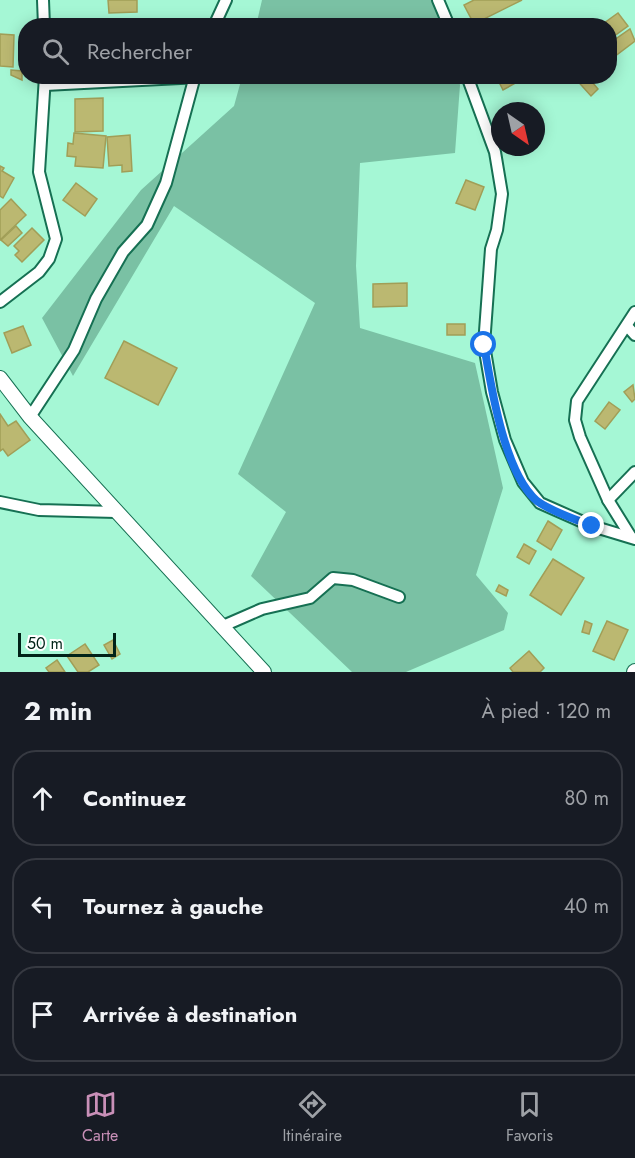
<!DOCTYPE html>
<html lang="fr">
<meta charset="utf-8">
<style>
:root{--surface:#171b24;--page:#20242c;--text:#f1f3f6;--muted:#9ea1a6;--line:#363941;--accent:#c990b8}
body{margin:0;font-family:Jost,sans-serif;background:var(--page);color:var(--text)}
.compass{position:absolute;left:491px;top:102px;width:54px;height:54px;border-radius:50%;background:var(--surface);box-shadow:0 3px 15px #0003;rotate:146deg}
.scale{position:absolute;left:18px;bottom:15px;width:98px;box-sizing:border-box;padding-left:6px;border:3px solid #002318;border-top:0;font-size:16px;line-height:21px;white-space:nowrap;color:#002318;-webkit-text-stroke:4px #fff;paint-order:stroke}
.stop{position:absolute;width:18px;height:18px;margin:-14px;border:4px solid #1a73e8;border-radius:50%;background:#fff}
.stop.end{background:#1a73e8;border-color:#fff;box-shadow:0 2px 6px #0008}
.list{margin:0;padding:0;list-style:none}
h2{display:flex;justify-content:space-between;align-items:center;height:78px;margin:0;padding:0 24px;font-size:26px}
h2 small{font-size:20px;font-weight:400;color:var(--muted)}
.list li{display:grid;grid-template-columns:39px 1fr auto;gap:18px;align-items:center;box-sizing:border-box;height:96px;margin:0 12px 12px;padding:0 12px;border:2px solid var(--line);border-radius:24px}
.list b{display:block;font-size:22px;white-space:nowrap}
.list em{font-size:20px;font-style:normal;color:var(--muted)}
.icon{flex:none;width:33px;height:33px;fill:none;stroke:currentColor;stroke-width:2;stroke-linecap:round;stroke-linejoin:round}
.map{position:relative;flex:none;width:635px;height:672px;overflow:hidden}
.search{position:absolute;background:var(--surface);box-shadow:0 3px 15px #0003;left:18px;right:18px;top:18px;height:66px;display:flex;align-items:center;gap:15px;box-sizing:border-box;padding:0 21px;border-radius:24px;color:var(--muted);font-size:22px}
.sheet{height:402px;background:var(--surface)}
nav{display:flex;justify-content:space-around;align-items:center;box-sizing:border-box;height:84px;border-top:2px solid var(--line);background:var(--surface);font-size:16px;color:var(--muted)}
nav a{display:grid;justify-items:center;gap:3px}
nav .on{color:var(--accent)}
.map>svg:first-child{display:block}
.green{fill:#7ac1a4}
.building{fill:#bbb871;stroke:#a19e57;stroke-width:1.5}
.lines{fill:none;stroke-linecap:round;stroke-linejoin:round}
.street-casing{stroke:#167053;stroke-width:14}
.secondary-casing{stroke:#167053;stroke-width:16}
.street{stroke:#fff;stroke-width:10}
.secondary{stroke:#fff;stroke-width:14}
.route{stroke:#1a73e8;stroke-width:8}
</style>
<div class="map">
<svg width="635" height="672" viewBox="0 0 635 672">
<rect width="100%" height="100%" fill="#a5f7d5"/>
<!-- green -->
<g class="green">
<polygon points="262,0 435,0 443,25 256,26"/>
<polygon points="242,77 458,77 460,85 455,153 360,163 356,266 360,328 475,363 503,488 476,575 508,613 504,630 406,672 352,672 251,576 286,512 238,474 315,303 174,206 73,376 42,318 141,190 234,106"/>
</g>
<!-- building -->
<g class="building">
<polygon points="108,0 137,0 137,12 109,13"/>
<polygon points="474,0 522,0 474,24 464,5"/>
<polygon points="618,13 628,26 610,39 610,26 600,26"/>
<polygon points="630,29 635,41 610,60 610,43"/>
<polygon points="0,34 14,35 13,67 0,66"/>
<polygon points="11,70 22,71 22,80 11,75"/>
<polygon points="496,76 528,76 503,90"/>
<polygon points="573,76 587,76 598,89 591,96"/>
<polygon points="103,98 103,131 75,132 75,99"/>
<polygon points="74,133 106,136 103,168 75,166 76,157 67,156 68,143 73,144"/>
<polygon points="130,135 132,171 122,172 122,165 109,166 107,137"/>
<polygon points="0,166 4,168 2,171 14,178 3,198 0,196"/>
<polygon points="466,180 484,187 475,210 456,203"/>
<polygon points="76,183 97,199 85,216 63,200"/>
<polygon points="11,199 26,215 0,240 0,210"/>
<polygon points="16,226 22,233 8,246 1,240"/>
<polygon points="32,228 44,240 22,262 15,255 19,251 14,246"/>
<polygon points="407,283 407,306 373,307 373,284"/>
<rect x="447" y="324" width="18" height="11"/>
<polygon points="23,326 31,345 12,353 4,333"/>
<polygon points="124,341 177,368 158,405 105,378"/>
<polygon points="633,385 635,399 632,402 624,392"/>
<polygon points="609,402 620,410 605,429 595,421"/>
<polygon points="0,414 8,426 16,421 30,440 8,456 3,449 0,451"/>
<polygon points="548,521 562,530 551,550 537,541"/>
<polygon points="524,544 536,551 529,564 517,557"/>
<polygon points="553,559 584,578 561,615 530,595"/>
<polygon points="499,585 508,590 506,596 496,591"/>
<polygon points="585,621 592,624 589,634 582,632"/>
<polygon points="607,621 628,630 614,660 593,651"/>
<polygon points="113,640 120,654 112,659 104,645"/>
<polygon points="85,644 99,665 88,672 78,672 67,656"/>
<polygon points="529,651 544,668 540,672 513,672 510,668"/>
<polygon points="57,660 65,672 49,672 46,668"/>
</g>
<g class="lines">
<!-- street casing -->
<g class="street-casing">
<g id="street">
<polyline points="43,0 44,26"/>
<polyline points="438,0 449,26"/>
<polyline points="214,26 226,0"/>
<polyline points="467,76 495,152 502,194 497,230 491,249 484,345 492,392 505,440 523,482 540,503 592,526 635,539"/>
<polyline points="45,85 219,76"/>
<polyline points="0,302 39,272 49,259 56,239 39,172 45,76"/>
<polyline points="627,326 635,335"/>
<polyline points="30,417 74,350 96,299 123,252 147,225 166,183 195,76"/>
<polyline points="608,500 635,472"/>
<polyline points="0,502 39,510 116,512"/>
<polyline points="631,537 608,500 580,437 575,420 577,401 635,312"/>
<polyline points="223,626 262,609 310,598 333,578 353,580 399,597"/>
</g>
</g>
<!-- secondary casing -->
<g class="secondary-casing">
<g id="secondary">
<polyline points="0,378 30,417 264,672"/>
<polyline points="634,672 635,671"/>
</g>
</g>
<!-- street -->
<use href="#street" class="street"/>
<!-- secondary -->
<use href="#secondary" class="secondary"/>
</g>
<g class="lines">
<!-- route -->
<path class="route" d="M484 345C491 386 504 473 537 501 552 512 575 519 592 526"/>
</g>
</svg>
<svg class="compass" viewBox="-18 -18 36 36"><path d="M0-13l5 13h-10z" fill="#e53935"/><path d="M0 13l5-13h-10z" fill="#9ea1a6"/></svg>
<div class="scale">50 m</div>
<div class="stop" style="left:484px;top:345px"></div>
<div class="stop end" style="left:592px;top:526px"></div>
<div class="search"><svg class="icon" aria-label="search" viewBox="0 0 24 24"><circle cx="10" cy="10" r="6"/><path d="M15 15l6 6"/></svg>Rechercher</div>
</div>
<section class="sheet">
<h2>2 min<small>À pied · 120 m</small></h2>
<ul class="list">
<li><svg class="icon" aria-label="ahead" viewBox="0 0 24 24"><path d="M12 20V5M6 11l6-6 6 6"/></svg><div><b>Continuez</b></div><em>80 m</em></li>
<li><svg class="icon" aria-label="left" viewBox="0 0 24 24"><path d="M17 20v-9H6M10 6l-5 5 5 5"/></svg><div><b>Tournez à gauche</b></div><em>40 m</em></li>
<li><svg class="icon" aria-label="arrive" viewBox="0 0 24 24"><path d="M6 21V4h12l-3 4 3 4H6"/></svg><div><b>Arrivée à destination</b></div></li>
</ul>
</section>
<nav>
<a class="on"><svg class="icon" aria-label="map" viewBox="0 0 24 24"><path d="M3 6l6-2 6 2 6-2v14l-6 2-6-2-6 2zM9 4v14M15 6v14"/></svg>Carte</a>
<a><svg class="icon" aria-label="directions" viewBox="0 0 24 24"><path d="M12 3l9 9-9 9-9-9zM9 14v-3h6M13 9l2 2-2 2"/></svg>Itinéraire</a>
<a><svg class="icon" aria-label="saved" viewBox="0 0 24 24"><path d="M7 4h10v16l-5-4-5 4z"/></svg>Favoris</a>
</nav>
